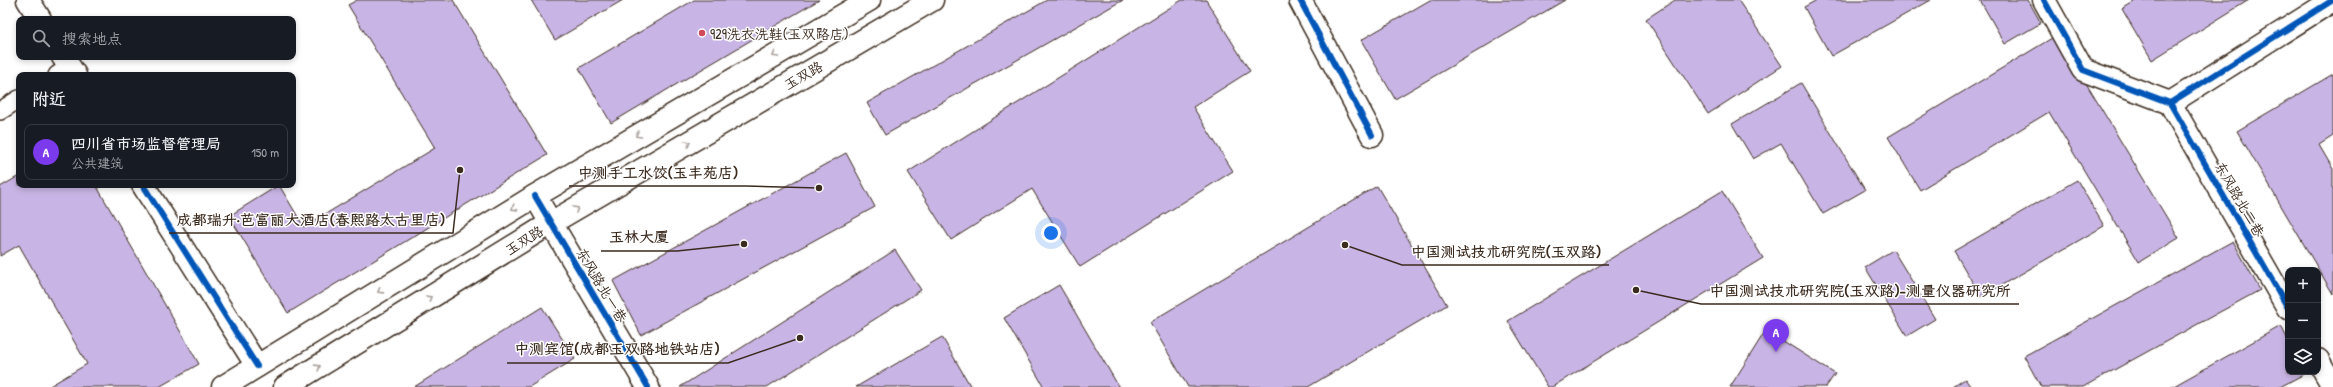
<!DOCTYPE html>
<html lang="zh">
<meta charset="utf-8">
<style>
:root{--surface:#171b24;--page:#20242c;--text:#f1f3f6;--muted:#9ea1a6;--line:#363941;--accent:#7c3aed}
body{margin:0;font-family:"Patrick Hand","LXGW WenKai TC",sans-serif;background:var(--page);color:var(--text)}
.controls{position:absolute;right:12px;bottom:12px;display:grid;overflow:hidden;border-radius:8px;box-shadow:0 2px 6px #0003}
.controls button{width:36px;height:36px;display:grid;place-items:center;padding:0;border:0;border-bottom:1px solid var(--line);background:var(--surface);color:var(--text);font:20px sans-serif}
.you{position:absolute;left:1051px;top:233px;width:14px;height:14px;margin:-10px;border:3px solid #fff;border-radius:50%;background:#1a73e8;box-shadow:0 0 0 6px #1a73e833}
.badge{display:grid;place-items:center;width:26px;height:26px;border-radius:50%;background:var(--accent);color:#fff;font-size:13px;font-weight:700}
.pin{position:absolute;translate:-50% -33px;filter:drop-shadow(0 1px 2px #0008)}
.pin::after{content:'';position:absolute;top:21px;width:14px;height:12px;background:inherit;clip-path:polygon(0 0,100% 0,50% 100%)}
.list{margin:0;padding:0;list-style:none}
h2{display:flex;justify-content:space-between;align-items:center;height:52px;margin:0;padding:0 16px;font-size:17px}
h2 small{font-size:13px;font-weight:400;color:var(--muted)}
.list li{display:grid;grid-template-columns:26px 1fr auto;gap:12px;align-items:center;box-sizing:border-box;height:56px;margin:0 8px 8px;padding:0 8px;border:1px solid var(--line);border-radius:8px}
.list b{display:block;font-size:15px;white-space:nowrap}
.list p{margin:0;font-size:13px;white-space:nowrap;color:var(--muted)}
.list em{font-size:13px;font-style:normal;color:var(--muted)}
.icon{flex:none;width:22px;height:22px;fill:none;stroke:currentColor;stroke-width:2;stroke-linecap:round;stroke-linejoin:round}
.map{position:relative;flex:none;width:2333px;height:387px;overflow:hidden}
.search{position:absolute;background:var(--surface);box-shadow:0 2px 6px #0003;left:16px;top:16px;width:280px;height:44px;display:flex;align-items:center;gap:10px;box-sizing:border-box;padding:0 14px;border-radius:8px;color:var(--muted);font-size:15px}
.panel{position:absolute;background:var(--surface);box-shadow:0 2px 6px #0003;left:16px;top:72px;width:280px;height:116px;border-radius:8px}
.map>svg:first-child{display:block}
.building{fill:#c9b5e5;stroke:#3b2a1e}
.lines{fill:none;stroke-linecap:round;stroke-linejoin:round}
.service-casing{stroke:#3b2a1e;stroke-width:20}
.minor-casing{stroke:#3b2a1e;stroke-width:25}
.secondary-casing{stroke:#3b2a1e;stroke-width:25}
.service{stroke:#fff;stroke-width:17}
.minor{stroke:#fff;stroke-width:22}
.secondary{stroke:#fff;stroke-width:22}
.cycleway-casing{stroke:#fff;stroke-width:8}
.cycleway{stroke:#0057b8;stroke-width:6}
.oneway{stroke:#a79f9a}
.poi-dot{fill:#d1495b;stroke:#fff;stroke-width:1.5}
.labels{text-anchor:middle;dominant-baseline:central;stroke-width:3;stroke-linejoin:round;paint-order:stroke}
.poi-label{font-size:14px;fill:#3b2a1e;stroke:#fff;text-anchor:start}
.street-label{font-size:14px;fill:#3b2a1e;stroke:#fff}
.leader{fill:none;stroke:#3b2a1e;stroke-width:1.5}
.callout-dot{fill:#3b2a1e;stroke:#fff;stroke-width:1.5}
.callout-label{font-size:15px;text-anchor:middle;font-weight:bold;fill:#3b2a1e;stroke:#fff;stroke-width:3;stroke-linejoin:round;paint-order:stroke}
</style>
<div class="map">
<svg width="2333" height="387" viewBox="0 0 2333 387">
<rect width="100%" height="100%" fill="#fff"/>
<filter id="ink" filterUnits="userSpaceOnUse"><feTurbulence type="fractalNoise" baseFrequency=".025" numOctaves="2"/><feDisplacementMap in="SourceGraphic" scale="8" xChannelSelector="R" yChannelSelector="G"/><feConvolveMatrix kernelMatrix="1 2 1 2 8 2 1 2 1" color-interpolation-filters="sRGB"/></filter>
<g filter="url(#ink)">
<!-- building -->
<g class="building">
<polygon points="357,0 453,0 547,155 288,313 229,216 279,185 304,227 435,148 348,5"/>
<polygon points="531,0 623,0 555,40"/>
<polygon points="694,0 819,0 611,123 579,68"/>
<polygon points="1047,0 1123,0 885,135 867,103"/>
<polygon points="1182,0 1206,0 1250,71 1193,107 1233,171 1080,267 1032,189 951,240 908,172"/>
<polygon points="1430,0 1565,0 1395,99 1361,40"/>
<polygon points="1675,0 1738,0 1782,66 1708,114 1646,19"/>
<polygon points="1817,0 1931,0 1831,56 1804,7"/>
<polygon points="1980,0 2028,0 2041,23 2005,44"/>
<polygon points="2137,0 2249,0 2152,60 2122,9"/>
<polygon points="2057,35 2179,238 2139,262 2049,112 1920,190 1888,137"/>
<polygon points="2333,74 2333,136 2319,145 2333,169 2333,294 2237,131"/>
<polygon points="1801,83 1865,190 1823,214 1781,143 1753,159 1732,124"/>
<polygon points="846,153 875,207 641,335 613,281"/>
<polygon points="19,176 19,185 96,185 199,364 159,387 48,387 87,364 19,245 0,256 0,187"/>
<polygon points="2077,180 2104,226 1981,297 1954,251"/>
<polygon points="1377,186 1447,305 1308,387 1188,387 1150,322"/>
<polygon points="1722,191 1763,258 1552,387 1548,387 1508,321"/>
<polygon points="2233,241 2260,290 2083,387 2041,387 2024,356"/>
<polygon points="895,250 921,290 767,387 680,387"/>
<polygon points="1893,250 1935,319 1907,336 1865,267"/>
<polygon points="1059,285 1119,387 1044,387 1004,318"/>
<polygon points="542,307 575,359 529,387 414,387"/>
<polygon points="2281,326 2288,340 2288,372 2306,373 2280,387 2172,387"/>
<polygon points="1766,330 1835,374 1826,387 1730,387"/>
<polygon points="942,337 971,387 856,387"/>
<polygon points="1965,379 1971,387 1953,387"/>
</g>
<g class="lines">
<!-- service casing -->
<g class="service-casing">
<g id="service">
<polyline points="57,75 69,67"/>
<polyline points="0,111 19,99"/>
</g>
</g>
<!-- minor casing -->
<g class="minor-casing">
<g id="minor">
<polyline points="28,0 40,19"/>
<polyline points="1300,0 1372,135"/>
<polyline points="2044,0 2083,70 2170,103 2333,0"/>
<polyline points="63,57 75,75"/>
<polyline points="2170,103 2288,308"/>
<polyline points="143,185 257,366"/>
<polyline points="535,196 648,387"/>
<polyline points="2318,360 2333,386"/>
</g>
</g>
<!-- secondary casing -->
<g class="secondary-casing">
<g id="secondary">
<polyline points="223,387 535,196 869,0"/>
<polyline points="285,387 551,223 932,0"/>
</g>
</g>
<!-- service -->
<use href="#service" class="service"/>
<!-- minor -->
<use href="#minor" class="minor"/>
<!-- secondary -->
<use href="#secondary" class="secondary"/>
<!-- cycleway casing -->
<g class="cycleway-casing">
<g id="cycleway">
<polyline points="1300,0 1372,135"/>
<polyline points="2044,0 2083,70 2170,103 2333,0"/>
<polyline points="2170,103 2288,308"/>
<polyline points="143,185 257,366"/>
<polyline points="535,196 648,387"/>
</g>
</g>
<!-- cycleway -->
<use href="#cycleway" class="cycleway"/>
</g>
<!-- one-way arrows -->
<defs><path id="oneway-chevron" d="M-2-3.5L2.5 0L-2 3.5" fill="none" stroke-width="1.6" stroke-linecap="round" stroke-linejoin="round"/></defs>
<g class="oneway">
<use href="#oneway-chevron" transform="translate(775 55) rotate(150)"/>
<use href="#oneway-chevron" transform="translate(638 135) rotate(150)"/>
<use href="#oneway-chevron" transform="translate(688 143) rotate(-30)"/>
<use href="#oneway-chevron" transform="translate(514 208) rotate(148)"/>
<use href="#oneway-chevron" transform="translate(576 209) rotate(-30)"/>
<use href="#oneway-chevron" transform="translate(380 291) rotate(148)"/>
<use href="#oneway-chevron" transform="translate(429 298) rotate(-32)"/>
<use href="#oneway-chevron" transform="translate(318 367) rotate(-32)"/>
</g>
</g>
<!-- markers -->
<circle class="poi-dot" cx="702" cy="33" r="4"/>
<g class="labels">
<!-- poi labels -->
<g class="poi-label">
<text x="710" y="33">929洗衣洗鞋(玉双路店)</text>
</g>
<!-- street labels -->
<g class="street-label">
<text transform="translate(803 75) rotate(-30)">玉双路</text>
<text transform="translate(2240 199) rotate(60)">东风路北二巷</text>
<text transform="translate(524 240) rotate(-32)">玉双路</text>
<text transform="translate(602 285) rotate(59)">东风路北一巷</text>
</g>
</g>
<!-- callouts -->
<path class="leader" d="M819 188L746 186H569M460 170L453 233H169M744 244L677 251H601M1345 245L1402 265H1609M1636 290L1701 304H2019M800 338L728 363H507"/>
<g class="callout-dot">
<circle cx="819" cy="188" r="4"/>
<circle cx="460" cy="170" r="4"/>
<circle cx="744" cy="244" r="4"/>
<circle cx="1345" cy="245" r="4"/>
<circle cx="1636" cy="290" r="4"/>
<circle cx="800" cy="338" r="4"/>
</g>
<g class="callout-label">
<text x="658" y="178">中测手工水饺(玉丰苑店)</text>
<text x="311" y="225">成都瑞升·芭富丽大酒店(春熙路太古里店)</text>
<text x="639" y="242">玉林大厦</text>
<text x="1506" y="257">中国测试技术研究院(玉双路)</text>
<text x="1860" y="296">中国测试技术研究院(玉双路)-测量仪器研究所</text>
<text x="617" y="354">中测宾馆(成都玉双路地铁站店)</text>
</g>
</svg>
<div class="controls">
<button>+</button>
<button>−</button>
<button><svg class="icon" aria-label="layers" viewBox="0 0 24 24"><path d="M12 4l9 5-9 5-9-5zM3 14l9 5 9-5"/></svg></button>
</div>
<div class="you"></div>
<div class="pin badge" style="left:1776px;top:352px">A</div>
<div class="search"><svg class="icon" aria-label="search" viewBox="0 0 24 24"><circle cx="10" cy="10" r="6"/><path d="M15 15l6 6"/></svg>搜索地点</div>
<section class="panel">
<h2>附近<small></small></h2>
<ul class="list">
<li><span class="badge">A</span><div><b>四川省市场监督管理局</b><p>公共建筑</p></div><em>150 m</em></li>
</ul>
</section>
</div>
